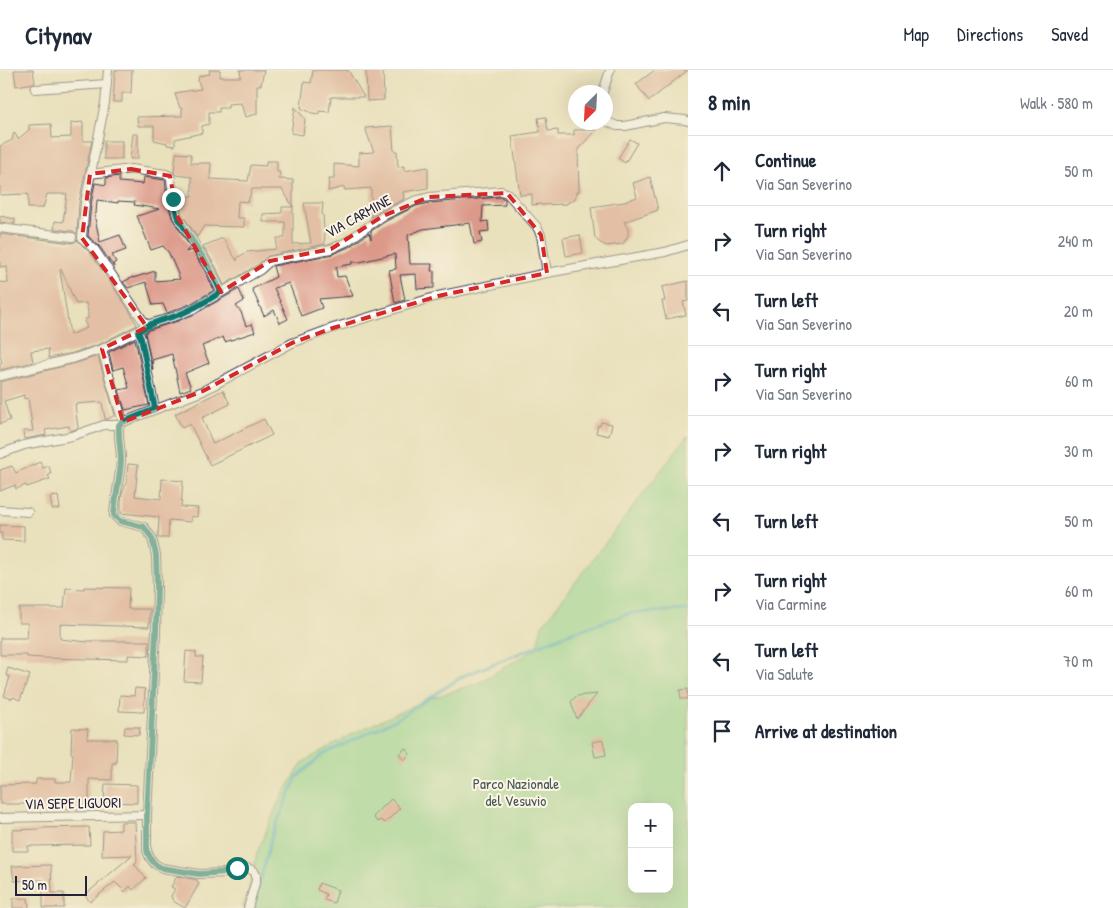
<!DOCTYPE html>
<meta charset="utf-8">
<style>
:root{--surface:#fff;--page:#f6f6f7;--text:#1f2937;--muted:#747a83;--line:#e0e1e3}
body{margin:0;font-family:"Patrick Hand",sans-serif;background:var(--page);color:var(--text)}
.controls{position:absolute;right:15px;bottom:15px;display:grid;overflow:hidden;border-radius:10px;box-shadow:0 5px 20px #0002}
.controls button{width:45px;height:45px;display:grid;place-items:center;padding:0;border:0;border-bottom:1px solid var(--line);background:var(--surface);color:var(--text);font:25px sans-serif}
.compass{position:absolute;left:568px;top:15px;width:45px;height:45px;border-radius:50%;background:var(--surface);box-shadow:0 5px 20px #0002;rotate:204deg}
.scale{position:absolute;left:15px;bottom:12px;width:72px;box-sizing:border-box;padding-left:5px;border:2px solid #22223b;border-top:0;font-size:14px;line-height:18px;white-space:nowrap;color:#22223b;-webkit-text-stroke:4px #fcf5e5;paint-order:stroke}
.stop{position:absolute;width:15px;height:15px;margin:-11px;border:4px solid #0f766e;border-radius:50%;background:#fff}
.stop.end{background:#0f766e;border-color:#fff;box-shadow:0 1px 5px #0008}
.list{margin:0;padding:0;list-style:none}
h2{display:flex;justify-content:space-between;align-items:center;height:65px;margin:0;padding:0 20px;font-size:21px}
h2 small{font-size:16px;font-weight:400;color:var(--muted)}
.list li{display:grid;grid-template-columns:32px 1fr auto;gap:15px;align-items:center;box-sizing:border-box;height:70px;padding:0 20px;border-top:1px solid var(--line)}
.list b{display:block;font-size:19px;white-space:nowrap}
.list p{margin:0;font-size:16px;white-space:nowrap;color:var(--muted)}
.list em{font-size:16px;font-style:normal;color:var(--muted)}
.icon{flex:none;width:28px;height:28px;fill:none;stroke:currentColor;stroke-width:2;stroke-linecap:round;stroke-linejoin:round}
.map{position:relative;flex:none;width:688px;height:838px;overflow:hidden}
header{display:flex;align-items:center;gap:30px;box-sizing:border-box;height:70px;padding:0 25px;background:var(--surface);border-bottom:1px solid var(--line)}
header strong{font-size:24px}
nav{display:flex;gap:28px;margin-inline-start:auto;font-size:18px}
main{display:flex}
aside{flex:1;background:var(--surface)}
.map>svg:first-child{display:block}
.green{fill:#8fd792;stroke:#587c66;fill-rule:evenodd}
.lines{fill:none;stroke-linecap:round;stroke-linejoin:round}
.stream{stroke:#42aec0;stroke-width:3}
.building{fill:#db9989;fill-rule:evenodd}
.street-casing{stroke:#403e4e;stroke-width:10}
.street{stroke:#fff;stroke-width:8}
.route{stroke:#0f766e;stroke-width:6}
.marked{fill:none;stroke:#d62828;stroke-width:4;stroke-dasharray:10 6;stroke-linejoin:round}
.labels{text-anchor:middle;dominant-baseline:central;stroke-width:4;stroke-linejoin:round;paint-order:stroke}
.street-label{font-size:15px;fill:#22223b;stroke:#fcf5e5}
.park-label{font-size:15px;fill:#435855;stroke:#fcf5e5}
</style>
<header>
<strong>Citynav</strong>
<nav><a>Map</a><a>Directions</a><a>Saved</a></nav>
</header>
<main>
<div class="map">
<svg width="688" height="838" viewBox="0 0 688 838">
<rect width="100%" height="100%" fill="#fcf5e5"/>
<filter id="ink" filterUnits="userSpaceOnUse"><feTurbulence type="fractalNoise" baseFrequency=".02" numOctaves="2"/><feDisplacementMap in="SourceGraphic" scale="10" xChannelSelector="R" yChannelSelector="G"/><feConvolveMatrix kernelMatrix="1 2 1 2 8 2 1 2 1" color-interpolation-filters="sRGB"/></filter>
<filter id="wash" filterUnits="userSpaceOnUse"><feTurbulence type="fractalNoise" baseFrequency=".0096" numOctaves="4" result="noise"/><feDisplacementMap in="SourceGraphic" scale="20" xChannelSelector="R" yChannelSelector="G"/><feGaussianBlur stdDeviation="1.12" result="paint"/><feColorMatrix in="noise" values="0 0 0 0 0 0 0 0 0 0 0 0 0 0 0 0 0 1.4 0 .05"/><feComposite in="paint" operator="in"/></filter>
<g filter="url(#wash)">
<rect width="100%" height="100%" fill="#e9e0bc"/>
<!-- green -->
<path class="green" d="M688 365V838H242L247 826 257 783 278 733 303 692 354 663 426 630 478 613 536 579 542 556ZM632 737H669V819H632Z"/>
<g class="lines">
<!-- stream -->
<polyline class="stream" points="253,838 273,762 297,707 324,684 397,649 463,606 570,563 631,543 688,540"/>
</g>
<g id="blocks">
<!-- building -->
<g class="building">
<polygon points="14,0 33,0 35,13 16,16"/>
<polygon points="115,0 132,0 131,23 122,23 122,32 113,32"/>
<polygon points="209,0 220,0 220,7 241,7 240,0 264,0 261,15 257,15 257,44 245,47 241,33 228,34 228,38 219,38 219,42 209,42 209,54 202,56 202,63 175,69 175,76 167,75 167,73 154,70 154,56 138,56 137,47 182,46 182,38 180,38 175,24 180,22 201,19 198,11 199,6 210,4"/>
<polygon points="313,0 348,0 364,27 331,27 329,42 319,41 319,44 312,43 301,38 304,12 311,13"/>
<polygon points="366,0 383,0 384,30 367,31"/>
<polygon points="655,0 688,0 649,31 636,14"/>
<polygon points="295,37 305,49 303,65 291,63"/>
<polygon points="546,47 548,61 558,60 558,65 574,65 574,60 596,60 578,79 579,122 576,122 575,129 567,133 567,134 541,135 541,134 532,135 532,124 520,125 512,66 540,62 538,48"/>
<polygon points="83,52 83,71 92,71 79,132 77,164 73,161 54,159 55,151 63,152 67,124 47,124 43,138 28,138 28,124 0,125 0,76 12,70 14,62 18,69 29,60 29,55 51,54 52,68 71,67 71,53"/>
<polygon points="392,56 394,81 397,81 398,97 404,96 404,101 428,97 428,118 403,122 404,129 381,141 371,147 371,118 345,120 344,117 328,121 329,109 334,109 334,94 359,96 359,83 374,82 365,58"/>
<polygon points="133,64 138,64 138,89 130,89"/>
<polygon points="630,69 637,73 625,93 618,88"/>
<rect x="104" y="71" width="18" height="18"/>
<polygon points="176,83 191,84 191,93 211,93 210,109 248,111 251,95 266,96 266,91 277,91 277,102 280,102 279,109 293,110 293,174 311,173 304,133 323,133 322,145 323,145 325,174 268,186 257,195 224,215 216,197 203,176 223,168 237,191 237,188 247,182 276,179 277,168 285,168 285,152 263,152 263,144 282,143 282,137 293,137 282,119 252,119 248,132 238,131 237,148 244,148 244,157 204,156 197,167 182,144 178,127 192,126 192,107 176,105 174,103"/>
<polygon points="119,106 119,112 143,114 144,107 165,110 167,130 172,148 190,177 186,182 192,180 206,203 214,220 190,234 167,243 163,234 153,235 146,212 128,218 123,212 133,207 133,208 155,201 155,211 180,209 169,183 163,176 151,180 137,146 160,139 134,135 135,132 118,131 118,133 97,130 96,144 94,144 100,172 120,165 126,180 112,185 116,192 113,194 114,197 100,177 88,166 91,134 95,113 106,115 106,108"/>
<polygon points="650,107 658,140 624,152 628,159 628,166 623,174 606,176 599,172 595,168 591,137 624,132 637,127 633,113"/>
<polygon points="500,127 505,129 505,135 483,136 482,152 488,151 489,161 480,162 482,172 474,174 470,153 423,159 408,165 410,194 432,194 431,201 434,201 434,218 417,219 416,204 400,205 405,230 395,233 389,200 396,199 395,184 360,192 352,192 352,194 336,197 337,207 345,206 353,226 319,229 322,238 301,246 289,213 274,218 288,249 280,253 274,240 264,246 252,219 276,207 273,196 333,184 349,177 369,163 371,169 371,161 386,151 416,136 430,133"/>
<polygon points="0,146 15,149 15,154 0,152"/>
<path d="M0 164 71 173 75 172 77 170 91 184 131 243 137 255 100 274 73 283 49 288 48 279 31 281 33 292 0 300V293H2L0 285V212L8 213 7 196 0 197ZM61 199 76 234 86 233 88 242V248L84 251 87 258 70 265 60 200Z"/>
<polygon points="580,165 583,183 566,186 563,168"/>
<polygon points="688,211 688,231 683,232 686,245 666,249 662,231 665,231 662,217"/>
<polygon points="239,219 244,231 236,236 241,242 246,256 252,254 255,262 225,272 223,267 202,276 209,293 185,303 191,318 180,322 172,284 152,290 153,300 145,263 149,260 178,251 195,244"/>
<polygon points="135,269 149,335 125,340 119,320 129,318 123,297 113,300 109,282"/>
<polygon points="98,286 115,345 108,349 105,349 102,332 75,334 78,358 70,361 69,356 45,360 46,365 24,369 23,361 33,361 28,328 24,329 24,325 4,331 10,350 0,354 0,312 76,293"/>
<polygon points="223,320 230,334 202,348 213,374 264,349 272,365 210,395 190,354 182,358 175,344"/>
<polygon points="601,352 612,354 609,366 596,363 598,355 600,356"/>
<polygon points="40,392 43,398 49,396 51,404 48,406 50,409 27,417 26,415 16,419 15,415 0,421 0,400 12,396 16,403"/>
<polygon points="128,394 138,395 135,426 161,429 162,409 183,411 181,437 198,438 197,447 191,446 191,452 169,450 168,468 158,468 159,447 121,443 121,432 122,424 126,414"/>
<polygon points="58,426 60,439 52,439 50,427"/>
<polygon points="0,455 24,456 24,471 2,470 2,463 0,463"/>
<polygon points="84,517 129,518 128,539 150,539 149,557 60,554 60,569 87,572 87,571 149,571 149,586 128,585 128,590 43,588 27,587 27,585 0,585 0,568 27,568 28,553 19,553 19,538 64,538 66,518 84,519"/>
<polygon points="186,581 196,582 196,587 203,587 201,612 184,611"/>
<polygon points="8,598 30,605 20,630 13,627 12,629 4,626 10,607 6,605"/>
<polygon points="135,618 145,619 144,642 119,641 120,625 134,626"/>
<polygon points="688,619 688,629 681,629 680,620"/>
<polygon points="597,624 577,649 571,632 576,626"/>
<polygon points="125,657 140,657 139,665 124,664"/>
<polygon points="72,658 88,659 87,669 117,669 116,693 112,693 112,710 89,709 89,739 36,738 36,734 0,734 0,715 36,714 36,709 55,709 55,712 71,712 73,684 71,683"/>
<polygon points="603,670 606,685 595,687 592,672"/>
<polygon points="405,678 410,684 404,690 399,684"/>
<polygon points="105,714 137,715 137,733 104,732"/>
<polygon points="391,729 400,738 385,753 380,750 378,752 373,747"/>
<polygon points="121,752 135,752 137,792 134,794 146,808 133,820 130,816 125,822 115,812 90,832 85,825 132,785 102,786 103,761 121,760"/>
<polygon points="89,757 90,775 28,776 28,781 12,781 12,760 40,759 40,758"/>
<polygon points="51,795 52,823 64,823 64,838 43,838 43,810 14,811 12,796"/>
<polygon points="177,806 197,810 199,814 185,838 173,831 171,826 175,819 171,817"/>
<polygon points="319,813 338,820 334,833 324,830 326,824 317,820"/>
<polygon points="16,828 28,828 29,838 13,838 13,829"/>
</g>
</g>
</g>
<g filter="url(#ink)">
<use href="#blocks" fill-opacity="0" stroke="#403e4e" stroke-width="1"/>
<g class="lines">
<!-- street casing -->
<g class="street-casing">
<g id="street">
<polyline points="108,0 105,33 85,133 82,168 95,180 146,255"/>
<polyline points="35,19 107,14"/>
<polyline points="603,22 610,0"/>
<polyline points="606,46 608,52 617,56 625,56 664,48 685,50 688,51"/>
<polyline points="90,104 131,99 166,104 170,106 171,109 173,129 177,146 211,200 221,222"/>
<polyline points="0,158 72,167"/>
<polyline points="138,261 141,268 155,339"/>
<polyline points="102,279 110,309 123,352"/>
<polyline points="0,306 75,288 102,279 138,261 146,255 176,246 193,239 260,200 270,191 331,179 346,172 383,146 414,131 429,127 501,121 507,123 537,157 541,165 547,203"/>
<path d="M119 355C118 367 121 379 121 390 120 409 115 427 114 445L120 451 144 457 152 468 156 485 157 516 156 562 147 745V781L150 788 155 794 162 798 199 804 228 803 237 798H247L254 801 256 805V810L248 838"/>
<polyline points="0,384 24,375 72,366 104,355 119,355 123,352 203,321 292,273 333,258 438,226 547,203 665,182 688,175"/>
<polyline points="0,440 28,442"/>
<polyline points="0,748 147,745"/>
</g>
</g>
<!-- street -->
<use href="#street" class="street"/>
</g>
</g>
<g class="lines" filter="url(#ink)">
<!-- route -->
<path class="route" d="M173 129 177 146 211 200 221 222C207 231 194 239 178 245 164 250 150 252 138 262L141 268 155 339 123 352 119 355C118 367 121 379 121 391 120 409 115 427 114 445L120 451 144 457 152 468 156 485 157 516 156 562 147 746V781L150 788 155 794 162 798 199 804 228 802 237 798"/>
</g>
<!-- marked area -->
<path d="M0 0H688V838H0ZM131 99 170 106 177 146 221 222 270 191 331 179 383 146 429 127 507 123 541 165 547 203 438 226 333 258 292 273 203 321 123 352 102 279 147 257 82 168 90 104Z" fill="#e9e0bc" fill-opacity=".55" fill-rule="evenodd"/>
<path class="marked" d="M131 99 170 106 177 146 221 222 270 191 331 179 383 146 429 127 507 123 541 165 547 203 438 226 333 258 292 273 203 321 123 352 102 279 147 257 82 168 90 104Z"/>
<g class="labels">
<!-- street labels -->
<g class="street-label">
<text transform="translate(358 146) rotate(-29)">VIA CARMINE</text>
<text transform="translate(73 733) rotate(-1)">VIA SEPE LIGUORI</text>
</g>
<!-- park labels -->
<g class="park-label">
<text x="516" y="713">Parco Nazionale<tspan x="516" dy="17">del Vesuvio</tspan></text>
</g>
</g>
</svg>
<div class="controls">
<button>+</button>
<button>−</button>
</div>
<svg class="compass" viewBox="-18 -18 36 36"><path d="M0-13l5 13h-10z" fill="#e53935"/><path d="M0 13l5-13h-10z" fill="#747a83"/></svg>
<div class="scale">50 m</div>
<div class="stop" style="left:237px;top:798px"></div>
<div class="stop end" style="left:173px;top:129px"></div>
</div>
<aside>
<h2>8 min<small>Walk · 580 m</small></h2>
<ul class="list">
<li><svg class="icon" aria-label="ahead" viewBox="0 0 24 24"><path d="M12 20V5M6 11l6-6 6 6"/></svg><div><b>Continue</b><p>Via San Severino</p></div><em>50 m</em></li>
<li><svg class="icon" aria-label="right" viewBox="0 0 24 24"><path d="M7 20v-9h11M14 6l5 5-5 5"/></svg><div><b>Turn right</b><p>Via San Severino</p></div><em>240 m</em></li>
<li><svg class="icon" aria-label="left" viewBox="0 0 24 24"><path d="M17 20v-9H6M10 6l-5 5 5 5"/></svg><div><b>Turn left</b><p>Via San Severino</p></div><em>20 m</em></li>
<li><svg class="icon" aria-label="right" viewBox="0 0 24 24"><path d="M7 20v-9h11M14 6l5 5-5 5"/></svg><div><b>Turn right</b><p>Via San Severino</p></div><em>60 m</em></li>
<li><svg class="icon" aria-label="right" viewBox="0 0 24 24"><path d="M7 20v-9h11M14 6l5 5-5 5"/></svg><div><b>Turn right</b></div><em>30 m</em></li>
<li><svg class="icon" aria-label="left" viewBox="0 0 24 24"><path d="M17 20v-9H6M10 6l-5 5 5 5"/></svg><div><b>Turn left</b></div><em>50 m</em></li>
<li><svg class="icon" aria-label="right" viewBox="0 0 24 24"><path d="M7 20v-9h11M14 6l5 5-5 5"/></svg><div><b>Turn right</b><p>Via Carmine</p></div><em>60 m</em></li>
<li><svg class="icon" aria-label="left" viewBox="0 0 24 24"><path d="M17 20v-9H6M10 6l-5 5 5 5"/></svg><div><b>Turn left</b><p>Via Salute</p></div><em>70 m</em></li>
<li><svg class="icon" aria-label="arrive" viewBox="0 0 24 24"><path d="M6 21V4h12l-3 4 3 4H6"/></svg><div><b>Arrive at destination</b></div></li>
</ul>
</aside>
</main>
